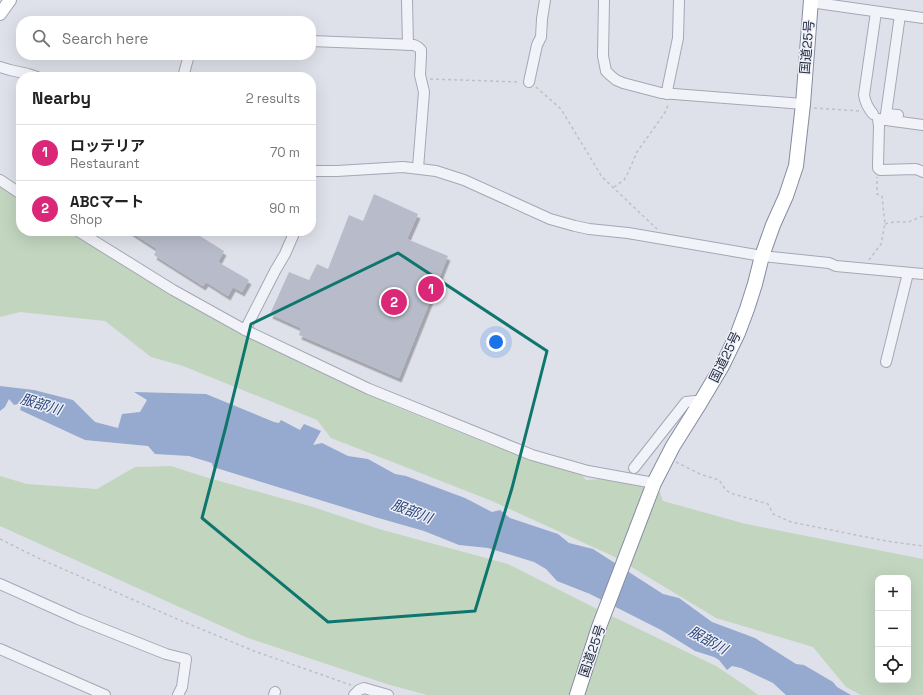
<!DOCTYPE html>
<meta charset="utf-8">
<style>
:root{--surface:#fff;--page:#f2f2f2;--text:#222;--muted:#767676;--line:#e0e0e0;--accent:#db2777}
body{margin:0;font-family:"Space Grotesk","Noto Sans JP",sans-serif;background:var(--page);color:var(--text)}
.controls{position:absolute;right:12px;bottom:12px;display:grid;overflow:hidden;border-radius:8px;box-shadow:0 4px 16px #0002}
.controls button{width:36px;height:36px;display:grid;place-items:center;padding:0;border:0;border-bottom:1px solid var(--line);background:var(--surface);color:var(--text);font:20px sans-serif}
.you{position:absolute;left:496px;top:342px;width:14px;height:14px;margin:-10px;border:3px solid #fff;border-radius:50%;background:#1a73e8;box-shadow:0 0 0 6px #1a73e833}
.badge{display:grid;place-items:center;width:26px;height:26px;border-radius:50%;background:var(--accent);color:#fff;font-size:13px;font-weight:700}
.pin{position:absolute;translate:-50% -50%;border:2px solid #fff;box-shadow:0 1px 4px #0006}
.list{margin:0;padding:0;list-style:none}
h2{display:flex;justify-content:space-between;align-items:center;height:52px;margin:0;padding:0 16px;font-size:17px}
h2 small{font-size:13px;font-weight:400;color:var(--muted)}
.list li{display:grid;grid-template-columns:26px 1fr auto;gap:12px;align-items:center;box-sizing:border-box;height:56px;padding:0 16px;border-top:1px solid var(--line)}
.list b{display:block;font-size:15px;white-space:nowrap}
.list p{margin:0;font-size:13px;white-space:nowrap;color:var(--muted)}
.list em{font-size:13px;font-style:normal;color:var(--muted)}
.icon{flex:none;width:22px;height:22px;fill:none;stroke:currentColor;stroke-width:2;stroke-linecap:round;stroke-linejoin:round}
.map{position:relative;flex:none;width:923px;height:695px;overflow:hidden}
.search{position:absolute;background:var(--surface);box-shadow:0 4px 16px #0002;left:16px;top:16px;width:300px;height:44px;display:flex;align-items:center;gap:10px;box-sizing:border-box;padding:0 14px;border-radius:16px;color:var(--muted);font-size:15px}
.panel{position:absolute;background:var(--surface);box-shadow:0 4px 16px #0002;left:16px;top:72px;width:300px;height:164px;border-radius:16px}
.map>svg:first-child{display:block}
.green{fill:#c1d5bf;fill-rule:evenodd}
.water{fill:#96a9ce}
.building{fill:#b8bcca;filter:url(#shadow)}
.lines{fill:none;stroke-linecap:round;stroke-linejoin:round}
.minor-casing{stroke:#a4a7b5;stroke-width:12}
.major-casing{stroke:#9da3b7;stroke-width:14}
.highway-casing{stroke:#858ca2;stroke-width:16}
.path{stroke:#bdbfc9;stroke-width:1.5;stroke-dasharray:3 3;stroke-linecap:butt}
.minor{stroke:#f2f3f8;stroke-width:10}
.major{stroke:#fff;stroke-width:12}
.highway{stroke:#fff;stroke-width:14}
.marked{fill:none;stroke:#0f766e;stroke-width:3;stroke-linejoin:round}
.labels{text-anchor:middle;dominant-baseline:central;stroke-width:3;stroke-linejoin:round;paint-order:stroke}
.street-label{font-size:13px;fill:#262c43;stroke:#eef1f7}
.water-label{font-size:14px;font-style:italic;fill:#2c437b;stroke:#eef1f7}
</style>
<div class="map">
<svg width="923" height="695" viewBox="0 0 923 695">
<defs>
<filter id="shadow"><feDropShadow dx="2.5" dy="4.5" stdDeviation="0" flood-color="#0004"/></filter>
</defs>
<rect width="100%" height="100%" fill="#dfe1ea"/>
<!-- green -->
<g class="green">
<path d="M0 187 21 200V231H69L174 296 244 336 394 406 486 443 556 467 580 473 586 480 600 479 644 487 660 492 663 501 746 524 923 559V695H861L846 687 813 647 716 618 615 557 492 501 331 438 317 420 183 366 151 357 105 321 20 312 0 317ZM878 578H908V680H878Z"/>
<polygon points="171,466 205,477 313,507 379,529 508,564 595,608 716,666 746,686 758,695 427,695 390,685 248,638 0,526 0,476 27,484 97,489 135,467"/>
</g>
<!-- water -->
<polygon class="water" points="0,386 34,390 73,400 95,422 118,428 122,414 140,412 147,400 134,392 206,394 274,422 279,423 281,420 300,430 304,424 321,431 313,445 322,443 348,456 368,459 395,474 406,476 465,498 492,512 500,510 510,518 558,534 569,543 593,549 663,594 679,598 712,622 755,638 796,664 804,665 833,682 837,687 851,695 786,695 773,683 741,668 732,666 727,670 719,660 714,657 695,651 661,630 590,594 557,581 546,569 534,562 488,548 459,545 424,531 375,517 213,467 212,463 189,456 155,454 148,446 85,440 20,410 22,403 14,405 9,399 5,407 0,411"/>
<!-- building -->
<g class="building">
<polygon points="374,194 418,214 407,239 448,256 399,378 299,335 301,328 270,314 289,272 309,280 317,264 328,269 349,215 363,221"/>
<polygon points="129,231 192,231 224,251 218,262 249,280 242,292 233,287 228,296 206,282 203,286 154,255 157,249"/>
</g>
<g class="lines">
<!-- minor casing -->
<g class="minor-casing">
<g id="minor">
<polyline points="407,0 408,45"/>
<polyline points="604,0 603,56 606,71 610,75 616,80 623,83 661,93 803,104"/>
<polyline points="812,0 817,3 923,18"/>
<polyline points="311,41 414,45 418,47 421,50 421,56 420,75 424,92 418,168"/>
<polyline points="0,67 10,70 28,74 37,77"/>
<polyline points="183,77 189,55"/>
<polyline points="529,82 537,45 541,37 542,19 545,0"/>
<polyline points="667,94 668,86 678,38 679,0"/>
<path d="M873 114C868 108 865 102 864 95L876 12"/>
<polyline points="898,115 886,114 900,15"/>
<polyline points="923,125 886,120 878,119 879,126 878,165 878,168 880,170 916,169 923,172"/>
<polyline points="311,171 337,171 403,167 436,171 464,180 550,219 575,226 589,229 628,233 762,256 829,263 836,266 923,274"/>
<polyline points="0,180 21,194"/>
<polyline points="78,231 173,290 245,330 310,361 369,389 532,455 588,471 654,483"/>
<polyline points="245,330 275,271 285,254 295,231"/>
<polyline points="886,362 908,273"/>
<polyline points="634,468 686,402 695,401 700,403"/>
<polyline points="0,584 78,619 166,654 186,659 182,687 178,695"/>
<polyline points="0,649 105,695"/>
<polyline points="274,695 275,692"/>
<polyline points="354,695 359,690 364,688 388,695"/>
</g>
</g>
<!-- major casing -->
<g class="major-casing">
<polyline id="major" points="0,14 10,0"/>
</g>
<!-- highway casing -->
<g class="highway-casing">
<polyline id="highway" points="577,695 599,627 654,483 673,446 700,403 722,366 738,333 747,309 755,284 762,256 773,225 786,196 796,166 803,104 811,0"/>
</g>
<!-- path -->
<g class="path">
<polyline points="430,79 520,82"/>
<polyline points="536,87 561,109 602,177 657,229"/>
<polyline points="814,108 860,111"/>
<polyline points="614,187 624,180 627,175 637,152 664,114 667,109 668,103"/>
<polyline points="885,224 894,222 908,222 923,216"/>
<polyline points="869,260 881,244 885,224 882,196 877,194 877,177"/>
<polyline points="676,462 700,474 719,480 725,489 730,493 768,504 773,514 791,522 886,541 923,546"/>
<polyline points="0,539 38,558 177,619 254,651 351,685"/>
</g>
<!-- minor -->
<use href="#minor" class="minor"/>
<!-- major -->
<use href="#major" class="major"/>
<!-- highway -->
<use href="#highway" class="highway"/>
</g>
<!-- marked area -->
<path class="marked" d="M398 253 547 351 512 488 475 611 328 622 202 518 226 426 251 324Z"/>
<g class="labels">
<!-- street labels -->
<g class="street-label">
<text transform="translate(807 47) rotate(-85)">国道25号</text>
<text transform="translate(725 357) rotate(-64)">国道25号</text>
<text transform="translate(592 651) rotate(-71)">国道25号</text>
</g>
<!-- water labels -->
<g class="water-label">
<text transform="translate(41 404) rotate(17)">服部川</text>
<text transform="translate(412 511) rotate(21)">服部川</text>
<text transform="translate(708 640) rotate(29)">服部川</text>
</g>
</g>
</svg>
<div class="controls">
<button>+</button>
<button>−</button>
<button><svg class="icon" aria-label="locate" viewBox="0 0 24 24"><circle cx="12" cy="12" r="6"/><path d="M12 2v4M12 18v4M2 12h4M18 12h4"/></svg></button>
</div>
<div class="you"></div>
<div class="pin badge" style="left:431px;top:289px">1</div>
<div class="pin badge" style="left:394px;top:302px">2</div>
<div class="search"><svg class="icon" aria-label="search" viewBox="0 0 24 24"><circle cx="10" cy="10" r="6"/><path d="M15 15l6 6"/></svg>Search here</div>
<section class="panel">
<h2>Nearby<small>2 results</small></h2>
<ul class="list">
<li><span class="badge">1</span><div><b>ロッテリア</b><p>Restaurant</p></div><em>70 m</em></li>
<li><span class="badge">2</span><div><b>ABCマート</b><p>Shop</p></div><em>90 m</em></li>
</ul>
</section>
</div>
